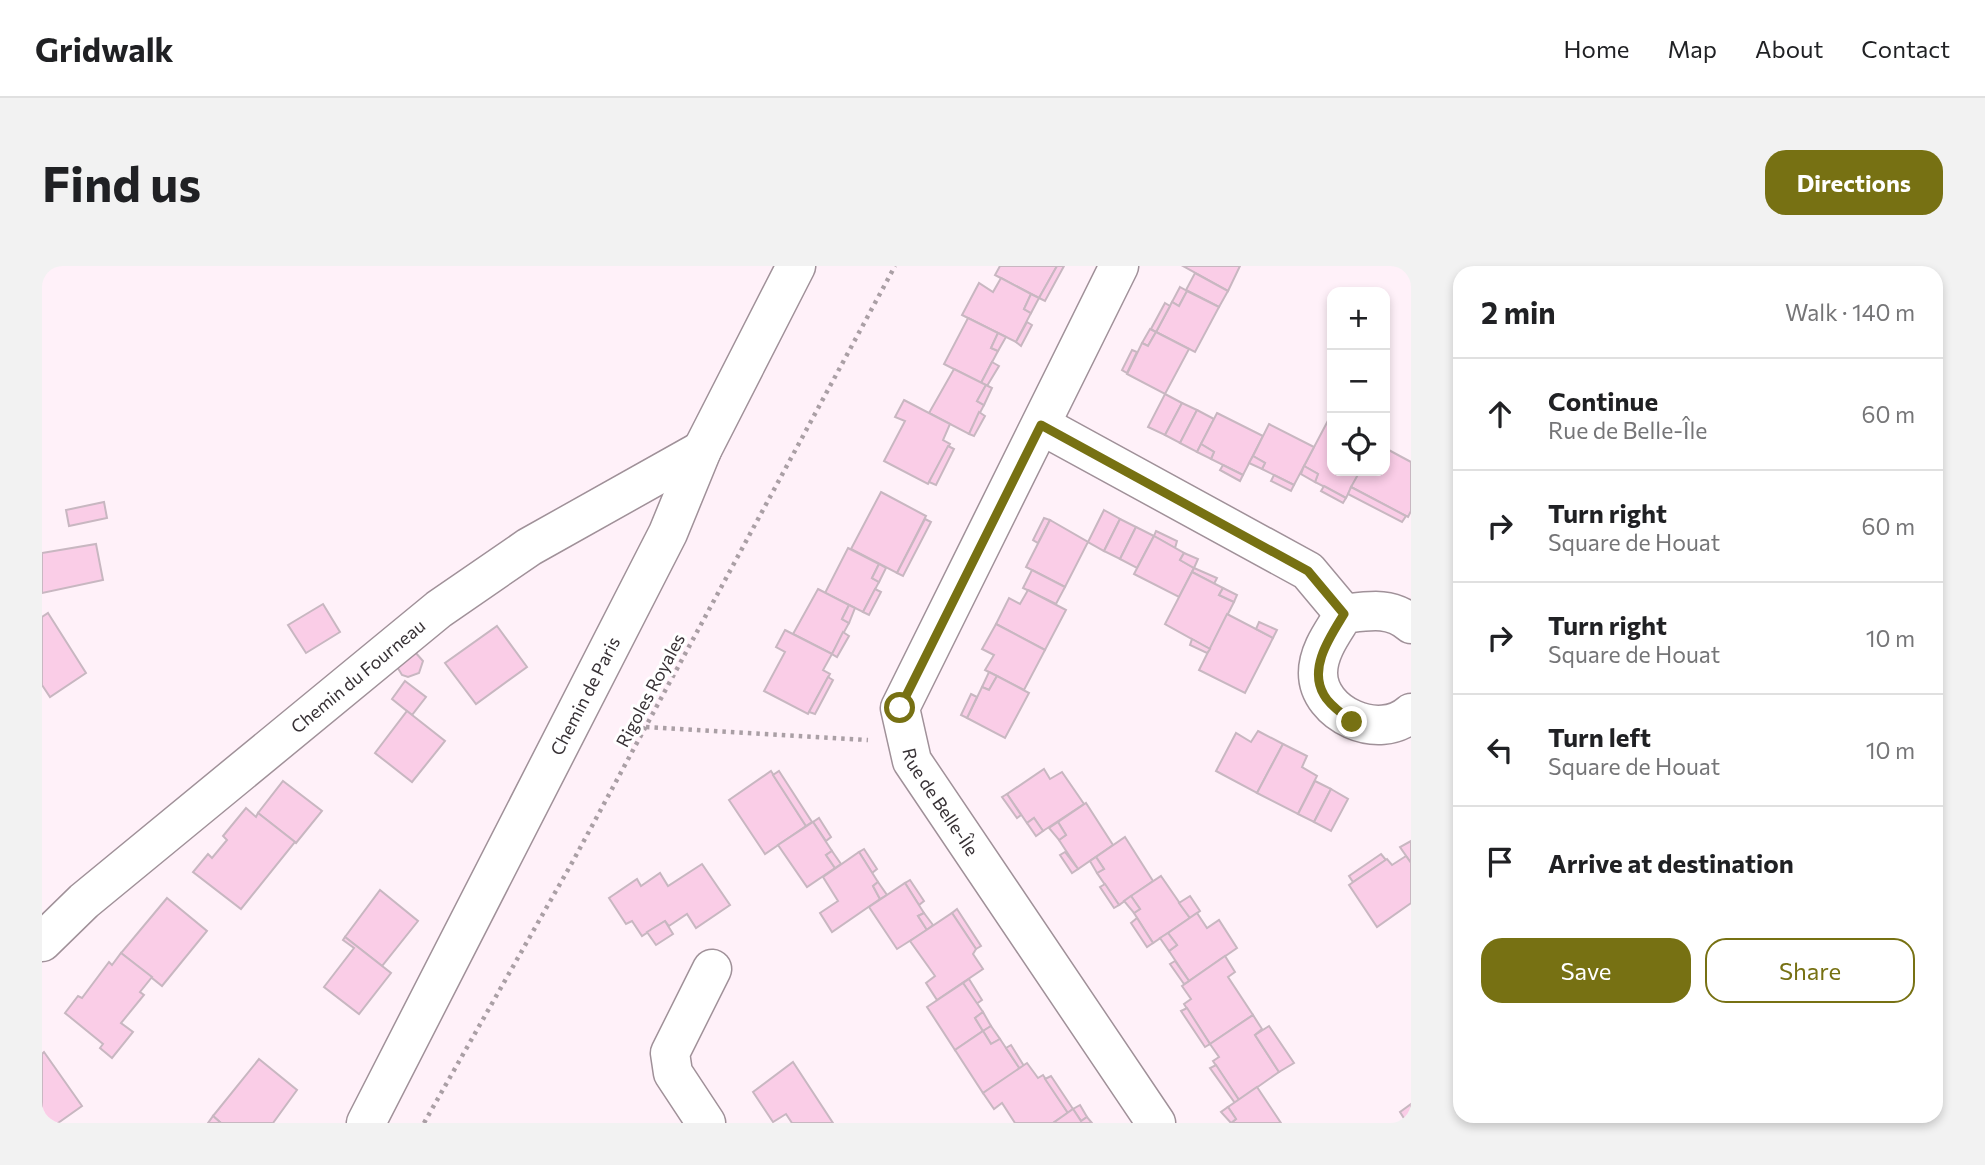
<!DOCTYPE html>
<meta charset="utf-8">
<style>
:root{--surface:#fff;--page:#f2f2f2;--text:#202124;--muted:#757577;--line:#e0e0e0;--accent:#777113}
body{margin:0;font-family:Commissioner,sans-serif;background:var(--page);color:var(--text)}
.controls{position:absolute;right:21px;top:21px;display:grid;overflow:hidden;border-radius:14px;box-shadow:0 4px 10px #0003}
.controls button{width:63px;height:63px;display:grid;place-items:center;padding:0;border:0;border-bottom:2px solid var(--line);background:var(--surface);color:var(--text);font:35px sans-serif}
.stop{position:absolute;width:21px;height:21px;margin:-16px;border:5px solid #777113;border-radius:50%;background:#fff}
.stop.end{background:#777113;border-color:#fff;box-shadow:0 2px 7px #0008}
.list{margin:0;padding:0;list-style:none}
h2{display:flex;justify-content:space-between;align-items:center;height:91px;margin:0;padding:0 28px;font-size:30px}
h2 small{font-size:23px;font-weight:400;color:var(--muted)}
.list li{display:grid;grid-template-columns:46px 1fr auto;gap:21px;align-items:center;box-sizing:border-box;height:112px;padding:0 28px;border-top:2px solid var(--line)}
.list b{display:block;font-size:26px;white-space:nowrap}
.list p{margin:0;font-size:23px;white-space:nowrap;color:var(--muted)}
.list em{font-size:23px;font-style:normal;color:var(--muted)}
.actions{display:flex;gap:14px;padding:21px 28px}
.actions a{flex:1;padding:16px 0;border:2px solid var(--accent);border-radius:21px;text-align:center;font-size:24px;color:var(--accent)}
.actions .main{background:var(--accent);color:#fff}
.icon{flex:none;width:38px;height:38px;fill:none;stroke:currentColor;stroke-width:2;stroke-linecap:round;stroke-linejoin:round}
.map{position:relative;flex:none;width:1369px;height:857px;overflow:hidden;border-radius:21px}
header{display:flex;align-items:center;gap:42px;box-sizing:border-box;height:98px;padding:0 35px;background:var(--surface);border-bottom:2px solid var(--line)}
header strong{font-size:33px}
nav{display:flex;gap:38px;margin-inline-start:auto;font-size:24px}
.intro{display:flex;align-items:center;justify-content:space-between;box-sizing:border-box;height:168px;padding:0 42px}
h1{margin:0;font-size:49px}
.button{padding:18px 32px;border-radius:21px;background:var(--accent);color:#fff;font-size:24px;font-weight:700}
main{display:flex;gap:42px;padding:0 42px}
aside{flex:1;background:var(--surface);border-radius:21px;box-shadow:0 4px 10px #0003}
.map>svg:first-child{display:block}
.building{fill:#facde7;stroke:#c8b7c1;stroke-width:2}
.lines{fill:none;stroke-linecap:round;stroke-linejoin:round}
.minor-casing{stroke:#a09199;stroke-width:41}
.path{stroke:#aa9fa5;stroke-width:4.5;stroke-dasharray:3.5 5;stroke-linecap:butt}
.minor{stroke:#fff;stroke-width:38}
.route{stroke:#777113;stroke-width:9}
.labels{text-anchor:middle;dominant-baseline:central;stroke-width:6;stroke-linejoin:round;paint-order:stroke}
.street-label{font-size:18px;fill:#373135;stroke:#fff}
</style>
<header>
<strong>Gridwalk</strong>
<nav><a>Home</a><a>Map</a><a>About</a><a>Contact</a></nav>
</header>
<div class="intro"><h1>Find us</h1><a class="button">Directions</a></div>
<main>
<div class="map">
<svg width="1369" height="857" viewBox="0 0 1369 857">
<rect width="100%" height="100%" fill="#fff1f9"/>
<!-- building -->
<g class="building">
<polygon points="958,0 1015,0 997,32 953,9"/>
<polygon points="1015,0 1022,0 1003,35 997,32"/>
<polygon points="1141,0 1198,0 1186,25"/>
<polygon points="1153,7 1186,25 1177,41 1144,24"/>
<polygon points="959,12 989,28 982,43 989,47 974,76 920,49 937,17 951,26"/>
<polygon points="1138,21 1145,25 1137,40 1130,36"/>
<polygon points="1145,25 1177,41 1153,86 1114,66 1130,36 1137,40"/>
<polygon points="989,28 997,32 989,47 982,43"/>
<polygon points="1123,37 1128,40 1114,66 1109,63"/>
<polygon points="926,52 956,67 949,82 956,85 939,117 902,98"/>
<polygon points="985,56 990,59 979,80 974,76"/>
<polygon points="1108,63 1114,66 1106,80 1100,77"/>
<polygon points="1114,66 1147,83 1123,128 1085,108 1100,77 1106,80"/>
<polygon points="956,67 964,71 956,85 949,82"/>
<polygon points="1090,84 1095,86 1085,107 1080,104"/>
<polygon points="950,96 957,100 945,120 939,117"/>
<polygon points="912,103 944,119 935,135 942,139 927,168 887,147"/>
<polygon points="944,119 950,122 942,139 935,135"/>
<polygon points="1123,128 1140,137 1123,169 1106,161"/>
<polygon points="862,134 908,158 901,174 908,178 886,218 842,195 863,155 853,151"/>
<polygon points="1140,137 1155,144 1138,177 1123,169"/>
<polygon points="1155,144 1172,153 1155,186 1138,177"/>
<polygon points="937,146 943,150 932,170 927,168"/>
<polygon points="1175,147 1221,170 1201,209 1169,193 1172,186 1159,178"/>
<polygon points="1290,147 1290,205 1318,205 1304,232 1273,216 1276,208 1262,200"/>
<polygon points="1227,158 1272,181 1252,219 1220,203 1223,197 1211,190"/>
<polygon points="1159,178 1172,186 1169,193 1155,186"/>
<polygon points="906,180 912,183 894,219 887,216"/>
<polygon points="1343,182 1369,196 1369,245 1366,251 1309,221 1318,205 1343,205"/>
<polygon points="1211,190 1223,197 1220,203 1207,197"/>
<polygon points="1181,199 1201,209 1198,215 1178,204"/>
<polygon points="1262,200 1276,208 1273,216 1259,208"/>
<polygon points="1232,209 1252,219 1249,225 1229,215"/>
<polygon points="1282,220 1304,232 1301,237 1279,225"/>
<polygon points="1309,221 1364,250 1360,256 1306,228"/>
<polygon points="839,226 884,250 855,307 809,283"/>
<polygon points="62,236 65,252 27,260 24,244"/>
<polygon points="1062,244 1078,253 1062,285 1046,276"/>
<polygon points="1002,252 1008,254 996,277 991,274"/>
<polygon points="883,253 889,256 861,310 855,307"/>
<polygon points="1078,253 1094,261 1078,293 1062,285"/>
<polygon points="1008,254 1046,276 1023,321 984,301"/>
<polygon points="1094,261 1112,270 1095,302 1078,293"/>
<polygon points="1114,265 1135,275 1133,282 1112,270"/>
<polygon points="1112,270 1142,287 1138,294 1152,302 1137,331 1092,308"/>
<polygon points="54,278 61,314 0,327 0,287"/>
<polygon points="806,282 837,298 830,312 837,316 821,346 783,327"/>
<polygon points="1142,287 1156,293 1152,302 1138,294"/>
<polygon points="837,298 844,302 837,316 830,312"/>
<polygon points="1152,302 1175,312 1172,318 1150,306"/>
<polygon points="990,304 1023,321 1014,338 981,322"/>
<polygon points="1150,306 1181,322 1177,329 1192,336 1168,383 1123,358"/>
<polygon points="1181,322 1195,329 1192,336 1177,329"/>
<polygon points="776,323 807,339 800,353 807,357 790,388 751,368"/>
<polygon points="833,323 839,326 827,349 821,346"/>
<polygon points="986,324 1024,344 1003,384 954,358 967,332 978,338"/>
<polygon points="281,338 298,366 264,387 246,359"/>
<polygon points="807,339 813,342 807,357 800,353"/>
<polygon points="6,347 44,407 8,431 0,419 0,351"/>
<polygon points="1185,348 1231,372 1203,427 1157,404"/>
<polygon points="1217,356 1235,364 1231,372 1214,363"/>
<polygon points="954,358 1003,384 982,424 943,404 952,389 940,383"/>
<polygon points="455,360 485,401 434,438 403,397"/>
<polygon points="743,364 790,388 781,404 788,408 766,448 722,425 743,386 734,381"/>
<polygon points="801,366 807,370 795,391 790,388"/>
<polygon points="1150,373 1168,383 1165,387 1148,379"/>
<polygon points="373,386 381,395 377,407 366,411 360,409 354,399"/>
<polygon points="947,406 955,410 947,424 940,421"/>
<polygon points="955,410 987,427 963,472 925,452 940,421 947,424"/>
<polygon points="786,411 791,414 773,448 767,446"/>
<polygon points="363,415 384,431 370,449 350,433"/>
<polygon points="929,428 935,431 925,452 919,449"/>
<polygon points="365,445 403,475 370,516 333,487"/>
<polygon points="1216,465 1241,478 1215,527 1174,505 1194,467 1209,476"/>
<polygon points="1241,478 1265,490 1260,501 1275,510 1256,548 1215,527"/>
<polygon points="1002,503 1008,513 1020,506 1042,538 1001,565 992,552 985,557 965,528"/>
<polygon points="729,505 764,560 723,588 687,534"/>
<polygon points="737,505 770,556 764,560 731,509"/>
<polygon points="241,515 280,545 254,577 216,547"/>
<polygon points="1273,515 1289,523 1272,556 1256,548"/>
<polygon points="1289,523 1306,533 1289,565 1272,556"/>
<polygon points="965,528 979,549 975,552 960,531"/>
<polygon points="1044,537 1071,579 1036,603 1017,574 1024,569 1016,556"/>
<polygon points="204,542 214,551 216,547 253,576 199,643 151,606 166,588 170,592 185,574 181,570"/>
<polygon points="777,552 789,571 784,575 771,556"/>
<polygon points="992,552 1001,565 994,570 985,557"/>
<polygon points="771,556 790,585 784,589 793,602 765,621 736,579"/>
<polygon points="1016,556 1024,569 1017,574 1007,562"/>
<polygon points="1083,571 1111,615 1077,639 1055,607 1062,603 1054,591"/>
<polygon points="1369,575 1369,597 1358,581"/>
<polygon points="822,583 835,603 830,607 817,586"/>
<polygon points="790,585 799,598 793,602 784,589"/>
<polygon points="817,586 836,616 831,620 838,633 790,666 778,647 796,635 781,611"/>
<polygon points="1023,586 1036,603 1030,607 1018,589"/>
<polygon points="1339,588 1344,594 1311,616 1307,610"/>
<polygon points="1364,590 1369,597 1369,637 1335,661 1307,619 1345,593 1350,599"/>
<polygon points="1054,591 1062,603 1055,607 1048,595"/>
<polygon points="660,598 688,639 654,662 645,648 627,660 623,655 600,670 590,655 584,658 567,632 595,613 599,620 618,607 626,620"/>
<polygon points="1119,610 1148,652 1111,677 1092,647 1098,643 1089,630"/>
<polygon points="868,614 882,635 877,639 863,617"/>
<polygon points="836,616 845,629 838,633 831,620"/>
<polygon points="863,617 882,647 876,650 885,664 855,683 827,641"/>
<polygon points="1063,618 1077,639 1072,642 1058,621"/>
<polygon points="338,624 376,655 340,700 303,671"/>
<polygon points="1089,630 1098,643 1092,647 1082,635"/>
<polygon points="1148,630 1158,645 1148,652 1137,637"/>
<polygon points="125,632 165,665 120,720 79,687"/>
<polygon points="915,643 939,680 934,683 910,647"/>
<polygon points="882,647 891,659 885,664 876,650"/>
<polygon points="910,647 934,683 931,688 941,703 895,734 884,717 893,710 868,675"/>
<polygon points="1155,647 1165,662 1177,654 1195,682 1147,715 1127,685 1135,679 1126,667"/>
<polygon points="1095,652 1111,677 1105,681 1089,657"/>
<polygon points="623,655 631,668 614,679 605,666"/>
<polygon points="1126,667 1135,679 1127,685 1118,672"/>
<polygon points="303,671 349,707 317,748 282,721 312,682 301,674"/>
<polygon points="79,687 110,711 98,726 102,729 79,757 91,766 70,792 58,782 61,778 23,747 36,730 40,732 67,696 70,699"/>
<polygon points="1183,690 1193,706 1186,711 1211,749 1168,778 1142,738 1149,733 1140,720"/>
<polygon points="1133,695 1147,715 1142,718 1128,698"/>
<polygon points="927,713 940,734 934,738 921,717"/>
<polygon points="921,717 941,746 933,752 941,765 913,784 885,741"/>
<polygon points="1145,742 1168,778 1163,781 1139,745"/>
<polygon points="941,746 949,760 941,765 933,752"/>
<polygon points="1211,749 1220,763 1213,769 1237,806 1197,834 1171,795 1177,791 1168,778"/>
<polygon points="949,760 958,773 949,778 941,765"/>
<polygon points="1227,760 1252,797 1237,806 1213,769"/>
<polygon points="941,765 949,778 958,773 978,803 941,827 913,784"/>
<polygon points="969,779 982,800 978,803 964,782"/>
<polygon points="2,786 40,840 16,857 0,857 0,788"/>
<polygon points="217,793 255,824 231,857 179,857 171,850"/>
<polygon points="751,796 791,857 750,857 744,848 731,856 711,826"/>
<polygon points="985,797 996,812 1001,809 1026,847 1011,857 973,857 960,837 952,843 941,827"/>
<polygon points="1174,799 1197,834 1193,837 1168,802"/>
<polygon points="1009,810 1031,843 1026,847 1003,813"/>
<polygon points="1215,821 1239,857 1189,857 1194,853 1186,841"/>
<polygon points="1369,838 1369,857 1365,857 1358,846"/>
<polygon points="1038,839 1045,851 1039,855 1031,843"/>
<polygon points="1186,841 1194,853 1189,857 1179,846"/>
<polygon points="1031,843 1039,855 1045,851 1050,857 1011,857"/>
<polygon points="171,850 179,857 166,857"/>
</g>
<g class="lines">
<!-- minor casing -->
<g class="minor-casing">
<g id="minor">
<path id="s1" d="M1077 0 858 442 870 495 1114 857"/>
<polyline points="999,159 1266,305 1302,348"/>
<path d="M1369 358C1349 340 1326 345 1302 348 1291 366 1276 385 1276 407 1276 448 1337 476 1369 447"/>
<path id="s2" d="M0 676 42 635 397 343 487 281 660 184"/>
<path id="s3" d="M324 857 626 267 660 184 754 0"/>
<polyline points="664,857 631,807 628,787 670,703"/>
</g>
</g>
<!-- path -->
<g class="path">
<polyline points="604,461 826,474"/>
<polyline points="382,857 531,595 853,0"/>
</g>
<!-- minor -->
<use href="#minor" class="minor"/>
</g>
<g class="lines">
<!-- route -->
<path class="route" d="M858 442 999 159 1266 305 1302 348C1288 371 1266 402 1282 429 1287 439 1301 448 1310 456"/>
</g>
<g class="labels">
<!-- street labels -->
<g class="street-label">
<text stroke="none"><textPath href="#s2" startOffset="413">Chemin du Fourneau</textPath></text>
<text transform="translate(608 424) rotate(-62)">Rigoles Royales</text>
<text stroke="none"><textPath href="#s3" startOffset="480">Chemin de Paris</textPath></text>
<text stroke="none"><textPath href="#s1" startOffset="597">Rue de Belle-Île</textPath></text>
</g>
</g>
</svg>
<div class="controls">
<button>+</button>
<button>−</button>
<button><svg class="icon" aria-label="locate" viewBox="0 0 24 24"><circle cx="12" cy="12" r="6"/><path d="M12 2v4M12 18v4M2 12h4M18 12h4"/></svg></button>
</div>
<div class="stop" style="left:858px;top:442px"></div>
<div class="stop end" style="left:1310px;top:456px"></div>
</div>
<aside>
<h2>2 min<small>Walk · 140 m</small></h2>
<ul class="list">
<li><svg class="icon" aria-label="ahead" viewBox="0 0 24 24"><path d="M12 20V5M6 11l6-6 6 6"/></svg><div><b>Continue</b><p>Rue de Belle-Île</p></div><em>60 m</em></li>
<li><svg class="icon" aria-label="right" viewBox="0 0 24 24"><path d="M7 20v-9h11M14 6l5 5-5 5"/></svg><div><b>Turn right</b><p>Square de Houat</p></div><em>60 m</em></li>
<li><svg class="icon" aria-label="right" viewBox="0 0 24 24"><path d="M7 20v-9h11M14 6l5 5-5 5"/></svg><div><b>Turn right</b><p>Square de Houat</p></div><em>10 m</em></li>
<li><svg class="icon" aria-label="left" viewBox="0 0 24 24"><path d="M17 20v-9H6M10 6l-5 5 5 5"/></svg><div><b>Turn left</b><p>Square de Houat</p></div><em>10 m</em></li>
<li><svg class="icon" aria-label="arrive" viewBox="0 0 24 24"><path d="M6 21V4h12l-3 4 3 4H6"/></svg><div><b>Arrive at destination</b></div></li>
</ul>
<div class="actions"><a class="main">Save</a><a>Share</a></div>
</aside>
</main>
